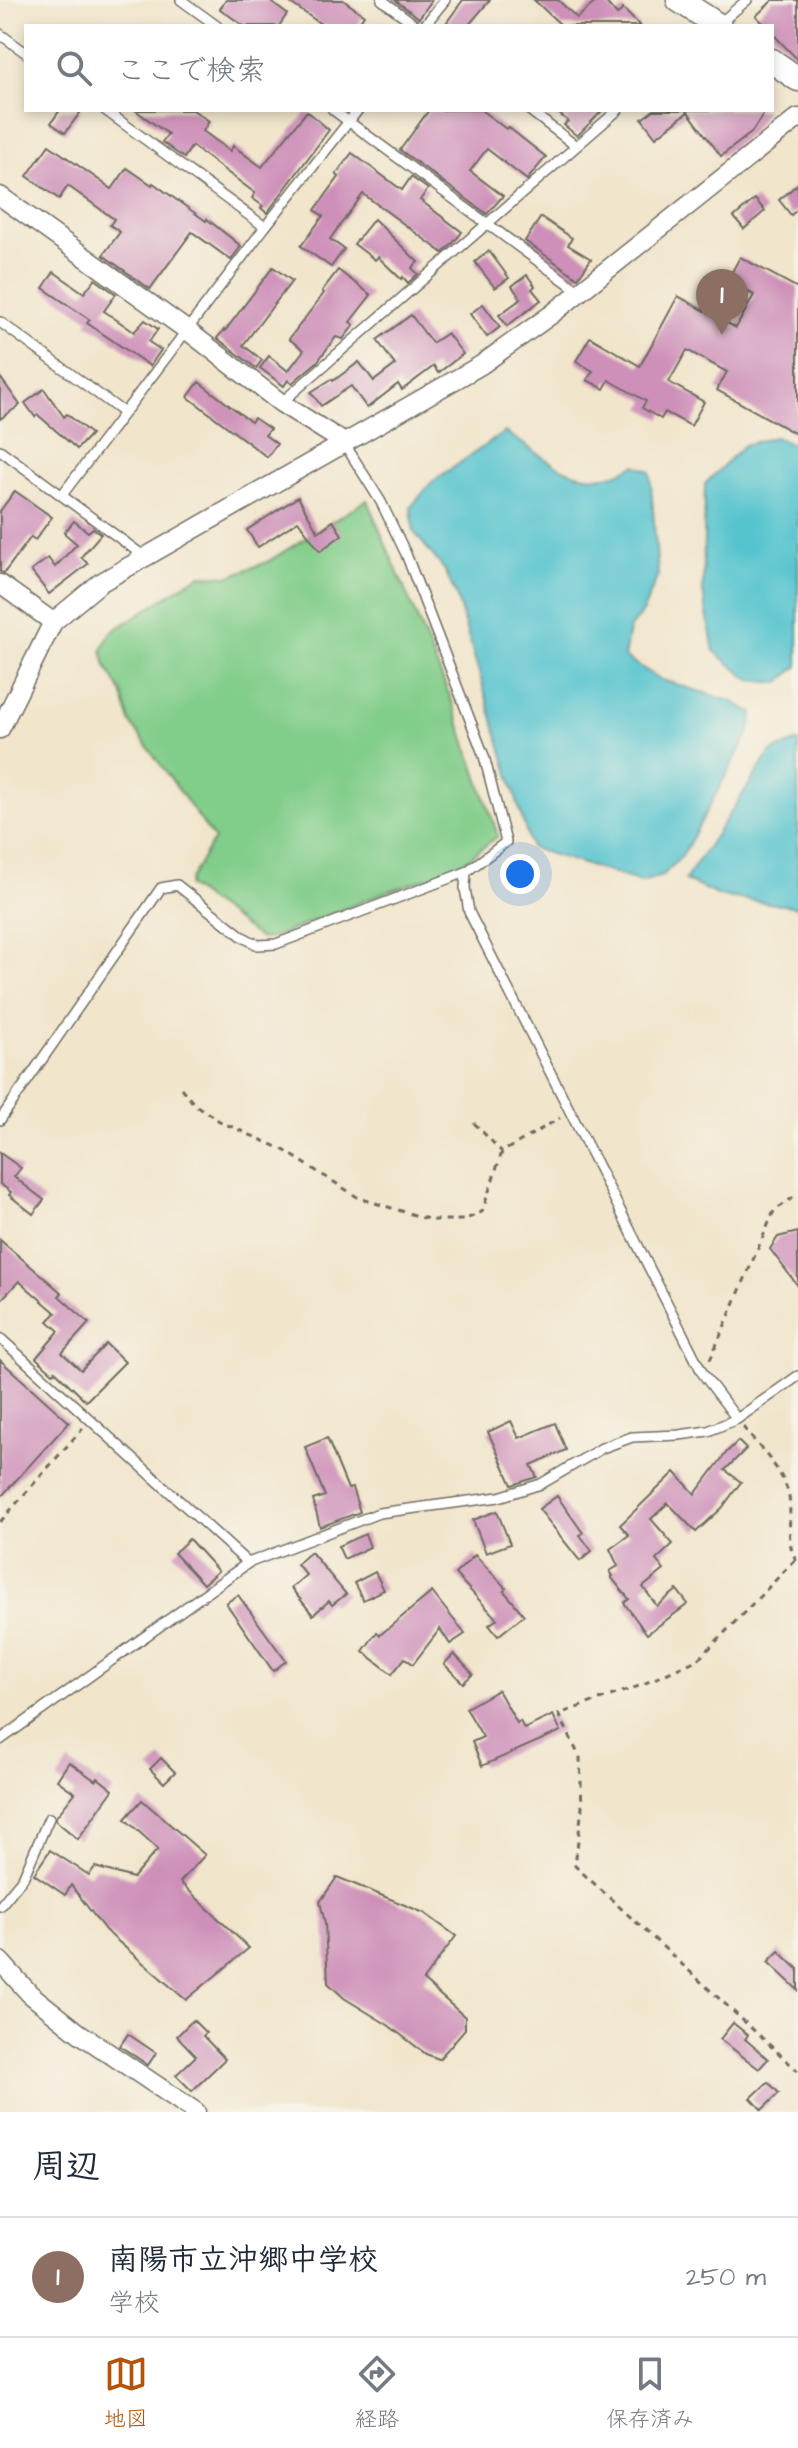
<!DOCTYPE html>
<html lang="ja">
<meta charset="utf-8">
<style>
:root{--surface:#fff;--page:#f6f6f7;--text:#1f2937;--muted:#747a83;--line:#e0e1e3;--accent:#b45309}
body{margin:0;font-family:"Architects Daughter","Klee One",sans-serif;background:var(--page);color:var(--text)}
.you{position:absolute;left:520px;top:874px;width:28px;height:28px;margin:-20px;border:6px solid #fff;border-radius:50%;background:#1a73e8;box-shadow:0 0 0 12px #1a73e833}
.badge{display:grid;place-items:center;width:52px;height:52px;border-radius:50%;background:var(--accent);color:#fff;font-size:26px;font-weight:700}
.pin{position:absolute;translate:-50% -66px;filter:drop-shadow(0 2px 4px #0008)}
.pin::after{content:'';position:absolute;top:42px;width:28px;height:24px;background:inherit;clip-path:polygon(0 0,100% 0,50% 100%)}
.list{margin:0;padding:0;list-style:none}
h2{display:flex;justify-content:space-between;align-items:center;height:104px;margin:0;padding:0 32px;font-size:34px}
h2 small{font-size:26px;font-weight:400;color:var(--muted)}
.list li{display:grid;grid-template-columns:52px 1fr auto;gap:24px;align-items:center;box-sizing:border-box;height:120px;padding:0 32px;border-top:2px solid var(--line)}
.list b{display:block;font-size:30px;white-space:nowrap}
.list p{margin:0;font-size:26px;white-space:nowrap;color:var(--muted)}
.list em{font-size:26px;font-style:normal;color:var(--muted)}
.icon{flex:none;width:44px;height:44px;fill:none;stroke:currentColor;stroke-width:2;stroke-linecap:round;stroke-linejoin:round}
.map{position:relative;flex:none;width:798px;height:2112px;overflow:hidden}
.search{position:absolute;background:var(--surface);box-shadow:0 4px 12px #0003;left:24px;right:24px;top:24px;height:88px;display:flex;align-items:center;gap:20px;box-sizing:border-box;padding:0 28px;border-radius:0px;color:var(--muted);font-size:30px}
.sheet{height:224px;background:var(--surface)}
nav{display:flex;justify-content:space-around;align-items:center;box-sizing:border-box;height:112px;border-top:2px solid var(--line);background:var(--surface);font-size:22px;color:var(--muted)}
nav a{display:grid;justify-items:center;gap:4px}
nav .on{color:var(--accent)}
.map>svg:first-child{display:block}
.green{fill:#81cd8a;stroke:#567c5a;stroke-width:2}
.water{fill:#57c4cf;stroke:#41787d;stroke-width:2}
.building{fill:#ce90b9}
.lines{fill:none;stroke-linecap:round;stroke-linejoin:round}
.lane-casing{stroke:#706c63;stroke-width:12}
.street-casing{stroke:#706c63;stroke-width:21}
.secondary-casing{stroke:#706c63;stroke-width:27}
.path{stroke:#706c63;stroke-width:3;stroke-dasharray:6 6;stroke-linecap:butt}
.lane{stroke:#fff;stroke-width:9}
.street{stroke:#fff;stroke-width:18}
.secondary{stroke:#fff;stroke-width:24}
</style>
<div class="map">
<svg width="798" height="2112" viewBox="0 0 798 2112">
<rect width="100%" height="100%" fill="#f7f3e8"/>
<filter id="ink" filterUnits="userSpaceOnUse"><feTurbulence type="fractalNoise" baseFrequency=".0125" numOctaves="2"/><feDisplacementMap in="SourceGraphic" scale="16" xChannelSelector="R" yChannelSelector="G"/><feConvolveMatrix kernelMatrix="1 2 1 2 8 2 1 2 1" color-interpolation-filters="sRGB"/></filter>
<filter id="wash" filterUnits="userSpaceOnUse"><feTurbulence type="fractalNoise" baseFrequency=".006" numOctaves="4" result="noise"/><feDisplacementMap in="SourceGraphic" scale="32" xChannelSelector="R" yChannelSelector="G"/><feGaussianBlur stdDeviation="1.8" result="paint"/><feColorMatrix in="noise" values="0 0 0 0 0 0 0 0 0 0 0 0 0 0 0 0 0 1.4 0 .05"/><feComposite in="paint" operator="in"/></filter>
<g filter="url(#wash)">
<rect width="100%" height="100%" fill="#f1e5cb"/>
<!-- green -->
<polygon class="green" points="367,500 451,699 498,836 456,868 383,893 272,938 261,939 188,886 190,879 214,839 130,722 122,693 106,666 102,650 110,633 200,575 230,576 267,562"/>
<!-- water -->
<g class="water">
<path d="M505 432C549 459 582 496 635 465L650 471 658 575 643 611 629 629 624 657 662 680 731 701 753 713 750 731 683 855 662 876 641 882 531 848 456 595 444 569 414 532 411 507 432 482Z"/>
<polygon points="774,437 798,446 798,666 779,683 750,680 714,651 703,592 705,484 744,445"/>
<polygon points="795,742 798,742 798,907 719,896 685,880 771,752"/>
</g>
<g id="blocks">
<!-- building -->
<g class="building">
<polygon points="226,0 268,0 287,14 279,26 244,26 220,9"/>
<polygon points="286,0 343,0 364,15 356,26 324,26"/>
<polygon points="395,0 432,0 419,18"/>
<polygon points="463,0 490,0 468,26 444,26"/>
<polygon points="534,0 558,0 577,18 598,0 604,0 617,15 623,9 640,26 562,26"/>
<polygon points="773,0 798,0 798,60 772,33 772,26 766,26 756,16"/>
<polygon points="60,110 82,110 65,133 51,123"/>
<polygon points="135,110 193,110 209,121 203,131 230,151 233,146 262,167 307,111 329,130 267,213 261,208 263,206 252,198 255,193 192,146 184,158 162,142 168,134"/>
<polygon points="429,110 481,110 506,129 508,127 546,157 527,180 487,149 470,171 503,196 487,214 400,150"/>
<polygon points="554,110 603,110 577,136 564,125 568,121"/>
<polygon points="654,110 766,110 751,133 721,156 688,112 656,137 642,119"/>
<polygon points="49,145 112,189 127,168 152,185 153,183 206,221 207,219 241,246 231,260 192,232 150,289 103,255 120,232 110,225 114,219 68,186 59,199 27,176"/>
<polygon points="352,153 402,190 411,177 428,189 420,200 462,232 454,242 443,253 363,194 330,239 344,249 331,267 301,246 323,216 315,210 339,177 336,174"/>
<polygon points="798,184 798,209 791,215 779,200"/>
<polygon points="755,199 765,211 744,229 734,217"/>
<polygon points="541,217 572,238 568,245 591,259 578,278 525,241"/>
<polygon points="374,219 418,262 412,268 418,274 408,283 403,277 401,279 378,257 375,260 354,244"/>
<polygon points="489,251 509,278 495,288 475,262"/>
<polygon points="740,257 798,288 798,435 717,390 727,372 687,350 669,382 704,402 691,426 665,412 661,419 642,408 646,401 609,380 604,389 587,380 593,371 576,361 590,337 640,366 678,296 736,328 754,295 727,281"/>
<polygon points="273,267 292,281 243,345 262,360 256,368 217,338 224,330 225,331"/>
<polygon points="338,270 371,295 350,322 354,325 343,339 336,337 317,362 292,383 288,380 284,386 260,368 269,356 288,371 304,350 289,339 324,293 322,291"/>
<polygon points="54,272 84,293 95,279 116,294 104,311 134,332 145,320 158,329 149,342 161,350 150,366 87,323 90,320 43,288"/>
<polygon points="527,275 535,286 532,289 541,300 507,326 499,315 521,299 512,286"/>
<polygon points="483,304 500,327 487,337 470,314"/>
<polygon points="411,315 432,343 447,333 463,354 438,373 434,366 402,390 398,384 367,408 351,386 321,406 311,392 332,379 333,381 359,362 374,381 395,365 377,340"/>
<polygon points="0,377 20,405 0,419"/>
<polygon points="199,382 251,422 254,418 270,429 265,435 277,444 267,457 188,397"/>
<polygon points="44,389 64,417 67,414 91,434 77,449 38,415 35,417 25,403"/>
<polygon points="15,491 52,517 35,540 31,537 4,573 0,572 0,511"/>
<polygon points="298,497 318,532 333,521 342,535 320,551 298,521 258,547 247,530"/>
<polygon points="74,521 88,532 93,528 101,534 81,557 88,564 49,594 31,571 48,558 55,567 77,544 64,533"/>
<polygon points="0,1153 21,1168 14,1177 44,1200 33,1214 9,1195 11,1192 0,1184"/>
<polygon points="798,1232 798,1286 770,1249 778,1237"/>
<polygon points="0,1240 62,1293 59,1296 89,1323 62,1353 81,1370 106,1344 125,1362 86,1401 55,1371 53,1373 36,1358 59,1331 48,1321 56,1313 19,1281 0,1301"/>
<polygon points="0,1360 69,1422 0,1498"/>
<polygon points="511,1421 519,1438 555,1423 566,1450 531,1465 537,1477 512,1485 488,1432"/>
<polygon points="327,1438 348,1489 352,1488 360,1512 320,1527 313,1500 325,1496 305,1447"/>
<polygon points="738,1441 746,1449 725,1470 741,1482 722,1508 696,1532 668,1503 651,1519 673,1544 656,1560 664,1570 643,1587 657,1606 677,1590 688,1604 647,1634 624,1603 629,1599 611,1577 613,1576 610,1571 618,1566 610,1549 629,1535 620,1525 675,1472 695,1494 727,1452"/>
<polygon points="557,1496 583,1533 580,1535 592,1551 580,1561 539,1509"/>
<polygon points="497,1511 510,1544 486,1553 473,1520"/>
<polygon points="365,1534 370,1547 344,1559 338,1546"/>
<polygon points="189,1539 218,1571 203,1584 174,1553"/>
<polygon points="311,1552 346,1594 332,1605 329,1601 313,1615 291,1588 306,1575 297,1564"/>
<polygon points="475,1555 506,1588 504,1591 524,1615 498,1636 489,1625 497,1619 455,1574"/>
<polygon points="375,1572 384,1590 363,1600 354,1583"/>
<polygon points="432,1592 465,1634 450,1644 440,1629 413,1664 405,1658 392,1674 363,1651 377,1632 380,1635"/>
<polygon points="238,1595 286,1661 273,1671 226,1603"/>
<polygon points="454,1654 473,1674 463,1683 444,1664"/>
<polygon points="498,1690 517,1723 520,1721 524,1729 553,1715 561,1731 482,1766 472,1742 483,1737 466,1708"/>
<polygon points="161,1758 175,1772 164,1783 150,1769"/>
<polygon points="69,1762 96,1781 98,1778 113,1790 78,1839 56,1821 56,1817 75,1793 57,1780"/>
<polygon points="142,1800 205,1855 180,1882 249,1948 186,2000 105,1930 71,1885 65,1895 34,1874 50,1850 89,1875 95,1867 133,1878 158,1849 125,1819"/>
<polygon points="337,1877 424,1913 456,1936 423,1980 465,2017 465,2029 439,2059 426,2054 388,2025 344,1998 328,1983 325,1923 320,1902"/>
<polygon points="779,1951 798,1969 798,1990 768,1962"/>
<polygon points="193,2020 206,2033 203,2036 225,2059 192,2091 176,2075 196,2056 177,2036"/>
<polygon points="733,2023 748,2035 745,2039 768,2059 759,2069 720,2039"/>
<polygon points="128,2034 156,2053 148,2065 120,2046"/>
<polygon points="768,2082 779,2093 762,2110 751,2098"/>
</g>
</g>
</g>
<g filter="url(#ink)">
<use href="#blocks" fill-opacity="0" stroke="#706c63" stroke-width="2"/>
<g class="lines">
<!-- lane casing -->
<g class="lane-casing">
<g id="lane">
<polyline points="181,0 217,26"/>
<polyline points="382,0 417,26"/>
<polyline points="719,24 747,0"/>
<polyline points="424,26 445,0"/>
<polyline points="0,34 26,53"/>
<polyline points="105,110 265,227"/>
<polyline points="333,110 580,292"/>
<polyline points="529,110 576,146"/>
<polyline points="0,322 124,413"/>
<polyline points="281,403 618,110"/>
<polyline points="0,450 145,557"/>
<polyline points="62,495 265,227 358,110"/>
<polyline points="466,872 465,888 469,912 703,1374 737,1419"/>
<polyline points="0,1120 161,888 177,885 243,937 258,945 276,944 466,872 506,842 484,756 406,554 381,502 344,443"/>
<polyline points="0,1338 248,1563"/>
<polyline points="0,1740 248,1563 379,1513 499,1497 541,1484 602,1448 632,1437 679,1435 708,1431 737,1419 798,1376"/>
<polyline points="0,1906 23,1878 49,1818"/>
</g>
</g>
<!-- street casing -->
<g class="street-casing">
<g id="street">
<polyline points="0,196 188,331 281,403 343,442"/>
<polyline points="0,584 53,622"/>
<polyline points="0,729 53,622 100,583 481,365 552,314 798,118"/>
<polyline points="0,1961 30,1994 79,2033 196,2112"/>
</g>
</g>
<!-- secondary casing -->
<g class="secondary-casing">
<g id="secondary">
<polyline points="679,0 719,26"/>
<polyline points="772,61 798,79"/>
</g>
</g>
<!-- path -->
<g class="path">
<polyline points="181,1088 194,1104 221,1122 282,1149 359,1198 431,1220 464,1220 482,1212 502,1152 560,1118"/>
<polyline points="474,1123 502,1152"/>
<polyline points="710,1360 774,1211 798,1194"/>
<path d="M743 1427C758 1446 779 1466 787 1489 795 1512 782 1541 798 1563"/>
<polyline points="0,1522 83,1428"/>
<polyline points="795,1560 699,1659 639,1686 559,1714 580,1758 582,1807 575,1866 798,2071"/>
</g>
<!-- lane -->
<use href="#lane" class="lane"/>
<!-- street -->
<use href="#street" class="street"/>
<!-- secondary -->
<use href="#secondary" class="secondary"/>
</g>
</g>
</svg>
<div class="you"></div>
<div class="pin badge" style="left:722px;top:335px;background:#8d6e63">1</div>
<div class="search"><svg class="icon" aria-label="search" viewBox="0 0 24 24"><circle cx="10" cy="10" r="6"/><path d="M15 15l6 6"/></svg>ここで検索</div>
</div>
<section class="sheet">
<h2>周辺<small></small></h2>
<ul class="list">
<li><span class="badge" style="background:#8d6e63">1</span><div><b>南陽市立沖郷中学校</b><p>学校</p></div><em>250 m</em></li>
</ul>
</section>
<nav>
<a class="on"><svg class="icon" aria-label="map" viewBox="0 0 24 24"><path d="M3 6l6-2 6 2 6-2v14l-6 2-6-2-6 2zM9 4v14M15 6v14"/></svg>地図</a>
<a><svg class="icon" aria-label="directions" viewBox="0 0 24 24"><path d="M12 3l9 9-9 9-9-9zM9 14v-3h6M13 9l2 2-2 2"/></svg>経路</a>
<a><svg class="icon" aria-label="saved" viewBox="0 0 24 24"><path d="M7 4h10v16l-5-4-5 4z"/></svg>保存済み</a>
</nav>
